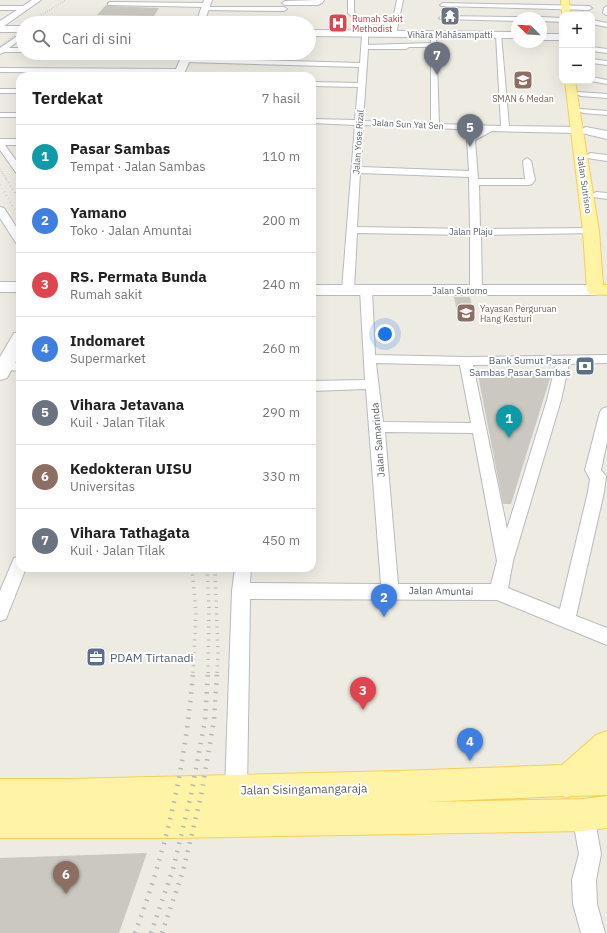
<!DOCTYPE html>
<html lang="id">
<meta charset="utf-8">
<style>
:root{--surface:#fff;--page:#f2f2f2;--text:#222;--muted:#767676;--line:#e0e0e0;--accent:#111827}
body{margin:0;font-family:"IBM Plex Sans",sans-serif;background:var(--page);color:var(--text)}
.controls{position:absolute;right:12px;top:12px;display:grid;overflow:hidden;border-radius:8px;box-shadow:0 4px 16px #0002}
.controls button{width:36px;height:36px;display:grid;place-items:center;padding:0;border:0;border-bottom:1px solid var(--line);background:var(--surface);color:var(--text);font:20px sans-serif}
.compass{position:absolute;left:511px;top:12px;width:36px;height:36px;border-radius:50%;background:var(--surface);box-shadow:0 4px 16px #0002;rotate:294deg}
.you{position:absolute;left:385px;top:334px;width:14px;height:14px;margin:-10px;border:3px solid #fff;border-radius:50%;background:#1a73e8;box-shadow:0 0 0 6px #1a73e833}
.badge{display:grid;place-items:center;width:26px;height:26px;border-radius:50%;background:var(--accent);color:#fff;font-size:13px;font-weight:700}
.pin{position:absolute;translate:-50% -33px;filter:drop-shadow(0 1px 2px #0008)}
.pin::after{content:'';position:absolute;top:21px;width:14px;height:12px;background:inherit;clip-path:polygon(0 0,100% 0,50% 100%)}
.list{margin:0;padding:0;list-style:none}
h2{display:flex;justify-content:space-between;align-items:center;height:52px;margin:0;padding:0 16px;font-size:17px}
h2 small{font-size:13px;font-weight:400;color:var(--muted)}
.list li{display:grid;grid-template-columns:26px 1fr auto;gap:12px;align-items:center;box-sizing:border-box;height:64px;padding:0 16px;border-top:1px solid var(--line)}
.list b{display:block;font-size:15px;white-space:nowrap}
.list p{margin:0;font-size:13px;white-space:nowrap;color:var(--muted)}
.list em{font-size:13px;font-style:normal;color:var(--muted)}
.icon{flex:none;width:22px;height:22px;fill:none;stroke:currentColor;stroke-width:2;stroke-linecap:round;stroke-linejoin:round}
.map{position:relative;flex:none;width:607px;height:933px;overflow:hidden}
.search{position:absolute;background:var(--surface);box-shadow:0 4px 16px #0002;left:16px;top:16px;width:300px;height:44px;display:flex;align-items:center;gap:10px;box-sizing:border-box;padding:0 14px;border-radius:22px;color:var(--muted);font-size:15px}
.panel{position:absolute;background:var(--surface);box-shadow:0 4px 16px #0002;left:16px;top:72px;width:300px;height:500px;border-radius:12px}
.map>svg:first-child{display:block}
.building{fill:#cbc8c1}
.lines{fill:none;stroke-linecap:round;stroke-linejoin:round}
.street-casing{stroke:#b7babf;stroke-width:2}
.secondary-casing{stroke:#b7bbc1;stroke-width:2}
.primary-casing{stroke:#f8cf51;stroke-width:2}
.street{fill:#fff;fill-rule:evenodd}
.secondary{fill:#fff;fill-rule:evenodd}
.primary{fill:#fff4a6;fill-rule:evenodd}
.rail-far3{stroke:#b5b6b6;stroke-width:1.5;stroke-dasharray:0.5 2;stroke-linecap:butt}
.rail-far2{stroke:#b5b6b6;stroke-width:2;stroke-dasharray:0.5 3.5;stroke-linecap:butt}
.rail-far1{stroke:#b5b6b6;stroke-width:3.5;stroke-dasharray:1 5.5;stroke-linecap:butt}
.rail{stroke:#b5b6b6;stroke-width:4.5;stroke-dasharray:1.5 7;stroke-linecap:butt}
.labels{text-anchor:middle;dominant-baseline:central;stroke-width:4;stroke-linejoin:round;paint-order:stroke}
.far-health-label{font-size:9px;fill:#be3a42;stroke:#fff;text-anchor:start}
.far-worship-label{font-size:9px;fill:#5b616d;stroke:#fff}
.far-education-label{font-size:9px;fill:#785e54;stroke:#fff}
.far-street-label{font-size:9px;fill:#5a5e63;stroke:#fff}
.service-label{font-size:10px;fill:#4e5e75;stroke:#fff;text-anchor:end}
.street-label{font-size:10px;fill:#5a5e63;stroke:#fff}
.near-service-label{font-size:12px;fill:#4e5e75;stroke:#fff;text-anchor:start}
.near-street-label{font-size:12px;fill:#5a5e63;stroke:#fff}
</style>
<div class="map">
<svg width="607" height="933" viewBox="0 0 607 933">
<rect width="100%" height="100%" fill="#eeece2"/>
<!-- building -->
<g class="building">
<polygon points="106,5 108,6 159,8 154,16 97,15"/>
<polygon points="454,297 470,297 475,321 459,321"/>
<polygon points="477,370 552,372 511,504 503,504"/>
<polygon points="147,853 119,933 0,933 0,858"/>
</g>
<g class="lines">
<!-- street casing -->
<g class="street-casing">
<g id="street">
<polygon points="318,0 324,0 322,3 318,5 285,5 282,3 285,1"/>
<path d="M348 0H354V12L363 20 368 36V45L431 43V34L436 33 439 124 501 126 496 35 501 34 509 126 577 127 581 130 577 133 492 131 475 140 478 179H525L523 161 527 158 531 161 535 180 532 184 529 185H479L480 229 591 228 595 229 596 231 595 233 481 235 482 290 480 292H472L470 290V235L357 233 354 290 352 292H344L342 290 355 125 312 123V119L355 120 358 87 312 86V82L358 83 359 67 185 62 182 60 185 58 360 63 362 36 357 21 348 13ZM409 47H431V123L363 121 368 49H406ZM363 125 480 130 467 139 469 171 361 167ZM360 173 469 177 470 229 357 227Z"/>
<polygon points="397,0 403,0 396,34 393,36 390,34"/>
<polygon points="110,2 206,3 209,5 206,7 108,5 108,3"/>
<polygon points="443,3 589,6 592,8 589,10 441,6 440,5"/>
<polygon points="0,6 24,6 27,8 24,10 0,10"/>
<polygon points="607,6 607,15 606,15 603,13 604,8"/>
<polygon points="204,7 284,7 287,9 284,11 202,10 201,9"/>
<polygon points="442,16 517,17 519,18 517,18 517,21 440,19 439,18"/>
<polygon points="541,17 562,18 562,22 541,21 541,18 539,18"/>
<polygon points="592,20 607,23 607,27 592,24"/>
<polygon points="23,32 23,37 9,48 23,48 23,52 4,52 0,54 0,48"/>
<polygon points="592,47 607,49 607,53 592,51"/>
<polygon points="592,59 607,61 607,65 592,63"/>
<polygon points="0,68 180,69 184,71 180,73 0,72"/>
<polygon points="592,77 607,80 607,84 591,81"/>
<rect x="0" y="89" width="20" height="4"/>
<polygon points="578,92 607,94 607,98 581,96 577,94"/>
<polygon points="580,109 607,111 607,115 583,113 579,111"/>
<rect x="0" y="113" width="20" height="4"/>
<polygon points="0,139 20,139 20,145 5,145 20,166 20,175 17,174 0,150"/>
<polygon points="590,153 607,155 607,161 587,158 586,156"/>
<polygon points="596,192 607,193 607,199 593,197 591,195"/>
<polygon points="0,207 4,208 20,233 20,244 16,243 0,218"/>
<path d="M366 287 370 288 372 290 375 355 466 357 607 355V363L569 364 561 400 513 561 508 588 560 609 588 492 590 479 585 470 600 412 602 409 607 407V442L601 470 606 476 604 492 576 616 607 628V645L497 600 250 599 247 790 244 798 236 801 228 798 225 790 232 591 235 568H251L250 583 381 584 366 389 312 391V381L365 380 360 290 362 288ZM376 363 460 365 471 423 383 422ZM556 364 547 400 507 529 473 365ZM385 432 473 433 497 561 491 584H398Z"/>
<polygon points="4,362 20,363 20,371 0,369 0,363"/>
<polygon points="20,556 20,568 26,568 6,619 0,621 0,591 14,558"/>
<polygon points="583,804 591,807 594,815 601,854 596,880 597,904 605,933 581,933 573,904 572,880 579,854 572,815 575,807"/>
</g>
</g>
<!-- secondary casing -->
<g class="secondary-casing">
<g id="secondary">
<polygon points="32,0 41,0 4,26 23,26 23,32 0,32 0,21"/>
<polygon points="204,0 212,0 204,23 196,23"/>
<polygon points="309,30 517,32 517,38 309,36"/>
<rect x="541" y="34" width="21" height="6"/>
<polygon points="183,53 193,53 183,76 173,76"/>
<polygon points="586,127 607,131 607,139 582,133 580,131 582,129"/>
<rect x="0" y="282" width="20" height="10"/>
<polygon points="312,285 595,285 601,287 603,290 601,293 595,295 312,295"/>
<polygon points="20,332 20,354 7,378 0,380 0,357 14,333"/>
</g>
</g>
<!-- primary casing -->
<g class="primary-casing">
<g id="primary">
<polygon points="561,0 569,0 570,15 562,15"/>
<polygon points="565,81 575,81 599,231 603,285 607,285 607,295 589,294 587,290 583,231"/>
<polygon points="607,731 607,795 570,796 566,798 563,796 425,802 583,799 607,796 607,828 583,831 171,838 0,838 0,779 68,779 399,771 562,765 596,735"/>
</g>
</g>
<!-- street -->
<use href="#street" class="street"/>
<!-- secondary -->
<use href="#secondary" class="secondary"/>
<!-- primary -->
<use href="#primary" class="primary"/>
<!-- rail-far3 -->
<g class="rail-far3">
<polyline points="28,23 66,0"/>
<polyline points="0,46 23,30"/>
<polyline points="0,169 7,180"/>
</g>
<!-- rail-far2 -->
<g class="rail-far2">
<polyline points="6,179 20,200"/>
<polyline points="0,185 20,218"/>
</g>
<!-- rail-far1 -->
<g class="rail-far1">
<polyline points="192,568 196,613 193,674"/>
<polyline points="207,568 209,607 208,674"/>
<polyline points="215,568 218,654 217,674"/>
</g>
<!-- rail -->
<g class="rail">
<path d="M135 933C167 849 186 762 193 673"/>
<polyline points="151,933 173,869 191,795 205,720 208,673"/>
<polyline points="162,933 183,871 201,796 214,720 217,673"/>
</g>
</g>
<!-- icons -->
<defs>
<g id="temple-square" transform="scale(1)"><rect x="-9" y="-9" width="18" height="18" rx="4" fill="#6b7280" stroke="#fff"/><path d="M0-6L5-2H3V0L6.5 2.5H4V6H1.5V3h-3V6H-4V2.5H-6.5L-3 0V-2H-5Z" fill="#fff"/></g>
<g id="hospital-square" transform="scale(1)"><rect x="-9" y="-9" width="18" height="18" rx="4" fill="#e0444e" stroke="#fff"/><path d="M-5-5h3v3.5h4V-5h3V5h-3V1.5h-4V5h-3Z" fill="#fff"/></g>
<g id="school-square" transform="scale(1)"><rect x="-9" y="-9" width="18" height="18" rx="4" fill="#8d6e63" stroke="#fff"/><path d="M0-5L7-2L0 1L-7-2ZM-4 1L0 2.5L4 1V4Q0 6-4 4Z" fill="#fff"/></g>
<g id="bank-square" transform="scale(1)"><rect x="-9" y="-9" width="18" height="18" rx="4" fill="#5c6f8a" stroke="#fff"/><path d="M-6-4H6V4H-6ZM0-2.3a2.3 2.3 0 1 0 0 4.6a2.3 2.3 0 1 0 0-4.6Z" fill="#fff"/></g>
<g id="office-square" transform="scale(1)"><rect x="-9" y="-9" width="18" height="18" rx="4" fill="#5c6f8a" stroke="#fff"/><path d="M-6-3h4V-5.5h4V-3h4V5H-6ZM-1-4.5V-3h2v-1.5ZM-6 0V1H6V0Z" fill="#fff"/></g>
</defs>
<g fill-rule="evenodd">
<use href="#temple-square" x="450" y="16"/>
<use href="#hospital-square" x="338" y="23"/>
<use href="#school-square" x="523" y="80"/>
<use href="#school-square" x="466" y="313"/>
<use href="#bank-square" x="585" y="366"/>
<use href="#office-square" x="96" y="657"/>
</g>
<g class="labels">
<!-- far-health labels -->
<g class="far-health-label">
<text x="352" y="18">Rumah Sakit<tspan x="352" dy="10">Methodist</tspan></text>
</g>
<!-- far-worship labels -->
<g class="far-worship-label">
<text x="450" y="34">Vihāra Mahāsampatti</text>
</g>
<!-- far-education labels -->
<g class="far-education-label">
<text x="523" y="98">SMAN 6 Medan</text>
<text x="480" y="308" text-anchor="start">Yayasan Perguruan<tspan x="480" dy="10">Hang Kesturi</tspan></text>
</g>
<!-- far-street labels -->
<g class="far-street-label">
<text transform="translate(408 124) rotate(3)">Jalan Sun Yat Sen</text>
<text transform="translate(358 142) rotate(-86)">Jalan Yose Rizal</text>
<text transform="translate(585 185) rotate(82)">Jalan Sutrisno</text>
<text x="471" y="231">Jalan Plaju</text>
<text x="460" y="290">Jalan Sutomo</text>
</g>
<!-- service labels -->
<g class="service-label">
<text x="571" y="360">Bank Sumut Pasar<tspan x="571" dy="12">Sambas Pasar Sambas</tspan></text>
</g>
<!-- street labels -->
<g class="street-label">
<text transform="translate(378 440) rotate(-95)">Jalan Samarinda</text>
<text transform="translate(441 591) rotate(1)">Jalan Amuntai</text>
</g>
<!-- near-service labels -->
<g class="near-service-label">
<text x="110" y="657">PDAM Tirtanadi</text>
</g>
<!-- near-street labels -->
<g class="near-street-label">
<text transform="translate(304 789) rotate(-1)">Jalan Sisingamangaraja</text>
</g>
</g>
</svg>
<div class="controls">
<button>+</button>
<button>−</button>
</div>
<svg class="compass" viewBox="-18 -18 36 36"><path d="M0-13l5 13h-10z" fill="#e53935"/><path d="M0 13l5-13h-10z" fill="#767676"/></svg>
<div class="you"></div>
<div class="pin badge" style="left:509px;top:438px;background:#0f9aa8">1</div>
<div class="pin badge" style="left:384px;top:617px;background:#3f7fe0">2</div>
<div class="pin badge" style="left:363px;top:710px;background:#e0444e">3</div>
<div class="pin badge" style="left:470px;top:761px;background:#3f7fe0">4</div>
<div class="pin badge" style="left:470px;top:147px;background:#6b7280">5</div>
<div class="pin badge" style="left:66px;top:894px;background:#8d6e63">6</div>
<div class="pin badge" style="left:437px;top:75px;background:#6b7280">7</div>
<div class="search"><svg class="icon" aria-label="search" viewBox="0 0 24 24"><circle cx="10" cy="10" r="6"/><path d="M15 15l6 6"/></svg>Cari di sini</div>
<section class="panel">
<h2>Terdekat<small>7 hasil</small></h2>
<ul class="list">
<li><span class="badge" style="background:#0f9aa8">1</span><div><b>Pasar Sambas</b><p>Tempat · Jalan Sambas</p></div><em>110 m</em></li>
<li><span class="badge" style="background:#3f7fe0">2</span><div><b>Yamano</b><p>Toko · Jalan Amuntai</p></div><em>200 m</em></li>
<li><span class="badge" style="background:#e0444e">3</span><div><b>RS. Permata Bunda</b><p>Rumah sakit</p></div><em>240 m</em></li>
<li><span class="badge" style="background:#3f7fe0">4</span><div><b>Indomaret</b><p>Supermarket</p></div><em>260 m</em></li>
<li><span class="badge" style="background:#6b7280">5</span><div><b>Vihara Jetavana</b><p>Kuil · Jalan Tilak</p></div><em>290 m</em></li>
<li><span class="badge" style="background:#8d6e63">6</span><div><b>Kedokteran UISU</b><p>Universitas</p></div><em>330 m</em></li>
<li><span class="badge" style="background:#6b7280">7</span><div><b>Vihara Tathagata</b><p>Kuil · Jalan Tilak</p></div><em>450 m</em></li>
</ul>
</section>
</div>
